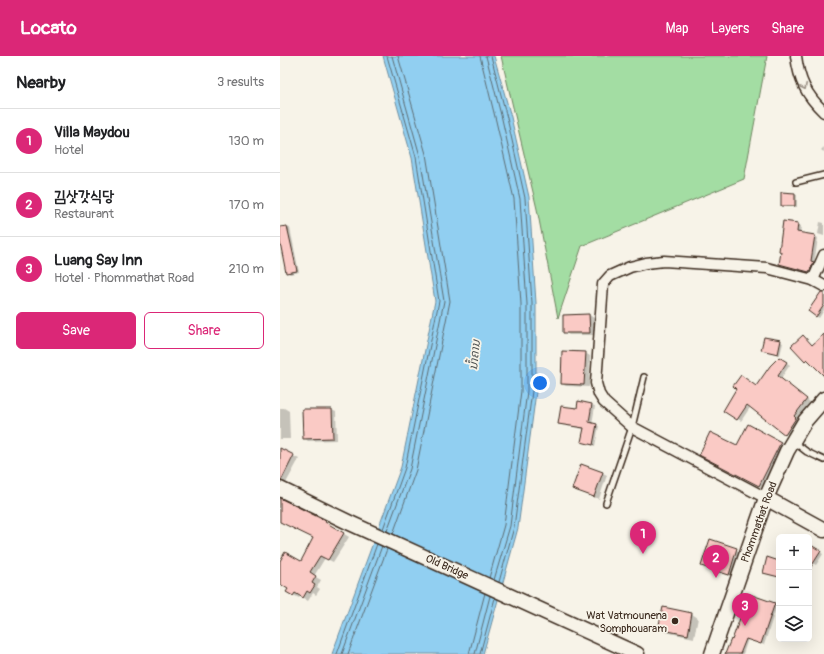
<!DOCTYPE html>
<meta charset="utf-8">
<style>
:root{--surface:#fff;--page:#f2f2f2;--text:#202124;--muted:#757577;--line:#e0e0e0;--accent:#db2777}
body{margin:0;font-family:Pangolin,"Poor Story","Noto Sans Lao",sans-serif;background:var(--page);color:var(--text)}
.controls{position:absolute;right:12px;bottom:12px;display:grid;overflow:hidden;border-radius:6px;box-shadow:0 4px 16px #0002}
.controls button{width:36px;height:36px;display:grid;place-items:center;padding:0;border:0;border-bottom:1px solid var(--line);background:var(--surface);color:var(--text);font:20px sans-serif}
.you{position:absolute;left:260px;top:327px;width:14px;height:14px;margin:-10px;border:3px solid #fff;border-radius:50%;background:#1a73e8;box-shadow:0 0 0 6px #1a73e833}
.badge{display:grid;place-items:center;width:26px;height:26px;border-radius:50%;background:var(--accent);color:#fff;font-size:13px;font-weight:700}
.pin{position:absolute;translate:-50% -33px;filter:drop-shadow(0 1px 2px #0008)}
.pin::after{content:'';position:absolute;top:21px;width:14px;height:12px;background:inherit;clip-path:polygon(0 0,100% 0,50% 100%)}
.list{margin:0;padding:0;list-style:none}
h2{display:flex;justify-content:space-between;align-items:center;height:52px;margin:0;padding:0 16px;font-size:17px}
h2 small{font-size:13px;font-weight:400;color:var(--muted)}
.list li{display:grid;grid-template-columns:26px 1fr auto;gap:12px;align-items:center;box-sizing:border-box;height:64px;padding:0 16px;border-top:1px solid var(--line)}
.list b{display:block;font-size:15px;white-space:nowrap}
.list p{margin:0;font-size:13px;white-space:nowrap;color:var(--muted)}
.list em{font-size:13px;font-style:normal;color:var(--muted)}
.actions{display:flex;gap:8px;padding:12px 16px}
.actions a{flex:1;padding:9px 0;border:1px solid var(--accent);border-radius:6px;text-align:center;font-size:14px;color:var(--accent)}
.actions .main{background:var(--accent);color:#fff}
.icon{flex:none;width:22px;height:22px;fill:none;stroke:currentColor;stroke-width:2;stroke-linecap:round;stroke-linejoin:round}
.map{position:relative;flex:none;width:544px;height:598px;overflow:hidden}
header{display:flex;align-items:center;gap:24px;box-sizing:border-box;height:56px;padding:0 20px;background:var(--accent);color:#fff}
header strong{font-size:19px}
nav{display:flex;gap:22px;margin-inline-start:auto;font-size:14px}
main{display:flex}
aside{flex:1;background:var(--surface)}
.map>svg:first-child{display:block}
.green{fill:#a3dda3;stroke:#6f8460}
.water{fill:#91cff1;stroke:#6f8d9d}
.shadow{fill:#0003}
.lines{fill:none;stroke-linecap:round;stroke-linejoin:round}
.shore{stroke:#5d6c72;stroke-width:1}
.building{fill:#facac5;stroke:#3b2a1e}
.lane-casing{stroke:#3b2a1e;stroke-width:8}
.street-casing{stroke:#3b2a1e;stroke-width:13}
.secondary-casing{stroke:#3b2a1e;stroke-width:17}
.lane{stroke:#f7f3e8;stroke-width:5}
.street{stroke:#f7f3e8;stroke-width:10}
.secondary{stroke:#f7f3e8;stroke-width:14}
.oneway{stroke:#998e83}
.poi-dot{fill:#3b2a1e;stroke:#f7f3e8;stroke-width:1.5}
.labels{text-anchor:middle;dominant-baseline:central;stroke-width:3.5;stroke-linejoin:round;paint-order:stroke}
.street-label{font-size:11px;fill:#3b2a1e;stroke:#f7f3e8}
.poi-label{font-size:11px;fill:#3b2a1e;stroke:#f7f3e8;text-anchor:end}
.water-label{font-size:12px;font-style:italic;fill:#505353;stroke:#f7f3e8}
</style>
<header>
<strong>Locato</strong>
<nav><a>Map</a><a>Layers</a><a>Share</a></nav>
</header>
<main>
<aside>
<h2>Nearby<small>3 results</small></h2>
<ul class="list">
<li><span class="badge">1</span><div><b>Villa Maydou</b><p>Hotel</p></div><em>130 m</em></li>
<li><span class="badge">2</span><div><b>김삿갓식당</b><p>Restaurant</p></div><em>170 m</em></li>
<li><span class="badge">3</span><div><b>Luang Say Inn</b><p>Hotel · Phommathat Road</p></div><em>210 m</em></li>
</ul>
<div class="actions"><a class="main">Save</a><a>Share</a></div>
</aside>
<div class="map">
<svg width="544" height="598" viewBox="0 0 544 598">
<rect width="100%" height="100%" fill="#f7f3e8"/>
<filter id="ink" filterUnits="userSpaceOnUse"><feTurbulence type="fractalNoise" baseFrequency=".025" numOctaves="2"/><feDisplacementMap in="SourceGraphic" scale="8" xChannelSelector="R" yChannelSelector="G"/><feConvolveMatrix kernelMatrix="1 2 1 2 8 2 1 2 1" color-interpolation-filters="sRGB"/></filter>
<g filter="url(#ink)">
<!-- green -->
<polygon class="green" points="221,0 487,0 464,123 302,190 278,262 257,153"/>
<!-- water -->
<polygon class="water" points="103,0 214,0 231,61 249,141 256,247 256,336 238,472 203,598 52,598 121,411 155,245 132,102"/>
<!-- shadow -->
<g class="shadow">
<polygon points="544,91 544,96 541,94"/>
<polygon points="515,138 517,139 517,151 505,151 502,150"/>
<polygon points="540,166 544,167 544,180 538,178"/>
<polygon points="517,168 521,170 520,178 535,180 538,182 534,208 537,209 533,218 500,208"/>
<polygon points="7,171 10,172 19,216 10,218 7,216 0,184 0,172"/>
<polygon points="544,237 544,254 539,262 529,255"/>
<polygon points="309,259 314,262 314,279 289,279 284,276 284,260"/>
<polygon points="500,285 503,287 500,299 482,294"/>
<polygon points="305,297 310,300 309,331 286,330 282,328"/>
<polygon points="499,302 510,309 501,322 530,346 517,363 519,365 509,380 471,350 461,365 444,354 477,331"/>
<polygon points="299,346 315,350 312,368 319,370 315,390 302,386 304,373 282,369 279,368 297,353"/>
<polygon points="0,352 4,352 9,355 10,383 0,383"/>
<polygon points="52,354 56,356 57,384 28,385 24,382"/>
<polygon points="468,370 504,389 483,432 420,399 457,391"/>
<polygon points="0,393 19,403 6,427 0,429"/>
<polygon points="323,417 327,419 319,443 293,433"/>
<polygon points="45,466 69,481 53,506 45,502 34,520 41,524 37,531 40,533 36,539 33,537 28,545 20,540 19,542 7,536 9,532 0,527 0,507 21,507 34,482 25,478"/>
<polygon points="431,484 461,496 453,521 422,510"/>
<polygon points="529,489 543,498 536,509 529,505"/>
<polygon points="495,548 497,549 484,589 468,583 463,598 447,598"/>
<polygon points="384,552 412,558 418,562 414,582 385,576 379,572"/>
</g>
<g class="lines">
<!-- shore -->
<g class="shore">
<polyline points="200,0 216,65 234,143 241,248 241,335 224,469 209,522"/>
<polyline points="206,0 222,63 240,143 247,248 247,335 230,470 214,524"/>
<polyline points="211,0 227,62 245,142 252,247 252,335 234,471 219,526"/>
<polyline points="103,473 125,412 159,245 136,101 107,0"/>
<polyline points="107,475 130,413 164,245 140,100 112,0"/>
<polyline points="113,478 136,414 170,245 146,98 118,0"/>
<polyline points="57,598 97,488"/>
<polyline points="62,598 102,490"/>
<polyline points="68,598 107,493"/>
<polyline points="189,598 205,537"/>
<polyline points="195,598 210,540"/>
<polyline points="200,598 215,542"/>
</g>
</g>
<!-- building -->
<g class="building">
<polygon points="501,136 515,137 515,150 501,150"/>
<polygon points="503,165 518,167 517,176 535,179 531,205 534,206 529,216 499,208 501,196 499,195"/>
<polygon points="7,170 17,215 6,217 0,186 0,171"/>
<polygon points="541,236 544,236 544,249 536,261 528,255"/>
<polygon points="309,258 310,277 283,277 283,259"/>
<polygon points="544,278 544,320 527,303 525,305 511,290 523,279 532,289"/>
<polygon points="484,281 501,284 498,298 481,294"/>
<polygon points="282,295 306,296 304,329 281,328"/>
<polygon points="499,301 507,306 498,320 527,343 514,360 516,362 505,379 467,349 457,364 443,355 456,333 453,330 461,319 476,330 490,310"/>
<polygon points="298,345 312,348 309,366 317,368 313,389 301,386 304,372 278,368 281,350 297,352"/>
<polygon points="22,353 52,353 53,382 23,383"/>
<polygon points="468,368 501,386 479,430 419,399 430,376 457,389"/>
<polygon points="0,392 14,399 1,425 0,425"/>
<polygon points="301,408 323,416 314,441 292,433"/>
<polygon points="0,442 46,465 45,466 64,477 48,504 40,500 30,516 36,520 32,527 35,529 30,537 27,535 23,542 15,537 13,540 6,536 8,533 0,528 0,505 5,496 21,505 33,482 0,466"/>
<polygon points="430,483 457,492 449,519 421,510"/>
<polygon points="529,488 541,495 529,514"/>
<polygon points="487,501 499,505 499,521 483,517"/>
<polygon points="469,538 495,547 481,588 466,583 460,598 445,598 451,583 452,584"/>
<polygon points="383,551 412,557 408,579 378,573"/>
</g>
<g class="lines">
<!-- lane casing -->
<g class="lane-casing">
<g id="lane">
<polyline points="516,126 544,119"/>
<polyline points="514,386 527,396 544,404"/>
<polyline points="326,447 352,371 364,321"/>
</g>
</g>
<!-- street casing -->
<g class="street-casing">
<g id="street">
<path d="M516 0C519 24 526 39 544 56"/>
<polyline points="533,224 544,199"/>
<polyline points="486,442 352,371 324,346 319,338 316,327 323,228 330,220 350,211 366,207 384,205 487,212 533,224 544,230"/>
</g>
</g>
<!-- secondary casing -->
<g class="secondary-casing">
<g id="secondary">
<polyline points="0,433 70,467 357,598"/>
<polyline points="486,442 544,474"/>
<polyline points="432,598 486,442 507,395 525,365 544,343"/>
</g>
</g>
<!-- lane -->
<use href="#lane" class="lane"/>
<!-- street -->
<use href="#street" class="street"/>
<!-- secondary -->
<use href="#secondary" class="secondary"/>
</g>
<!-- one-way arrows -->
<defs><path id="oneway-chevron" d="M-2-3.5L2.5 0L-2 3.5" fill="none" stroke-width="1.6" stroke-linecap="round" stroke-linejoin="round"/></defs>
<use class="oneway" href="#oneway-chevron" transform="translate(524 31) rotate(64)"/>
</g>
<!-- markers -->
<circle class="poi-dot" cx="395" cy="565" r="4"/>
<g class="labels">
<!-- street labels -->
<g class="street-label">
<text transform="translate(479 466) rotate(-70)">Phommathat Road</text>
<text transform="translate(167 511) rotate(24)">Old Bridge</text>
</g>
<!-- poi labels -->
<g class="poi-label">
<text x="387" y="559">Wat Vatmounena<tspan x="387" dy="13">Somphouaram</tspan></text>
</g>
<!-- water labels -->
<g class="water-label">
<text transform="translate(195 299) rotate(-84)">ນ້ຳຄານ</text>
</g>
</g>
</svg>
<div class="controls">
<button>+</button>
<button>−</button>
<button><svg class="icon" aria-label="layers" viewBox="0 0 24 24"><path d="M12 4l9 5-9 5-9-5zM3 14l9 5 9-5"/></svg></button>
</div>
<div class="you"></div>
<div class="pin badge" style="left:363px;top:498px">1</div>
<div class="pin badge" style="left:436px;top:522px">2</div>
<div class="pin badge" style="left:465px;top:570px">3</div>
</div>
</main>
